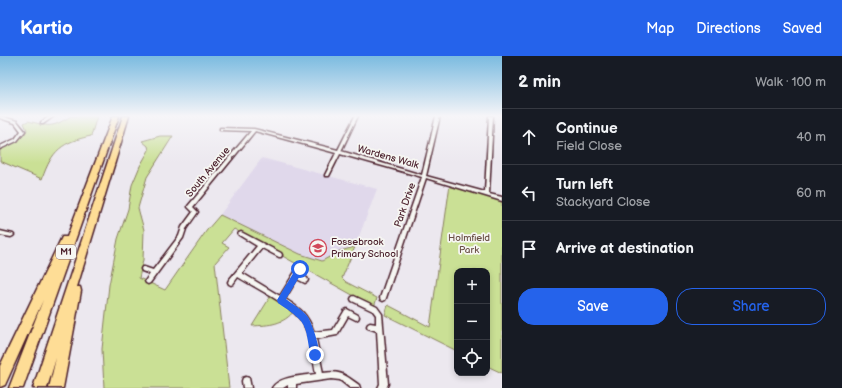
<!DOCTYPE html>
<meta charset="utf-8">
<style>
:root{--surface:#171b24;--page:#20242c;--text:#f1f3f6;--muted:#9ea1a6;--line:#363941;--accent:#2563eb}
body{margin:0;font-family:"Balsamiq Sans",sans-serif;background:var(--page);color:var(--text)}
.controls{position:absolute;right:12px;bottom:12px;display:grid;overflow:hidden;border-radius:8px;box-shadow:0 2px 6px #0003}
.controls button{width:36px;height:36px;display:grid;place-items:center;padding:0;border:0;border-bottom:1px solid var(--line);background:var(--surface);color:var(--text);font:20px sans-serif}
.stop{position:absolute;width:12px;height:12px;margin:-9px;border:3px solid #2563eb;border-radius:50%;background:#fff}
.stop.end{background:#2563eb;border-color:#fff;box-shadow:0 1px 4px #0008}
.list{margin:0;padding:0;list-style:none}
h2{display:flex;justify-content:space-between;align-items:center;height:52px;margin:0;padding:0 16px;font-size:17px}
h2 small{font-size:13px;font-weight:400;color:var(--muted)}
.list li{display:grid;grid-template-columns:26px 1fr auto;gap:12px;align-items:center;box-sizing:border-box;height:56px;padding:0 16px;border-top:1px solid var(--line)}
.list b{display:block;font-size:15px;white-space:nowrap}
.list p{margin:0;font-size:13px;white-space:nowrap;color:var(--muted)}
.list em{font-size:13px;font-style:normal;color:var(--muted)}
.actions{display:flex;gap:8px;padding:12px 16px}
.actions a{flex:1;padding:9px 0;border:1px solid var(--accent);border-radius:16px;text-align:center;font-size:14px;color:var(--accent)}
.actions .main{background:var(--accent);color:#fff}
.icon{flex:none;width:22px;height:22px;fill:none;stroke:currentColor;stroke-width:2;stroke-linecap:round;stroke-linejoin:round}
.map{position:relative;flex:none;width:502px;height:332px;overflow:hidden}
header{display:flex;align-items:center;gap:24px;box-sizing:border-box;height:56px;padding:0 20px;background:var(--accent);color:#fff}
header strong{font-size:19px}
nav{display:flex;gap:22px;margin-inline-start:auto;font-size:14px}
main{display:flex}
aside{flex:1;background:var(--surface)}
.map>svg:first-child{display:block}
.built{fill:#e0d8eb}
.green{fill:#cae095;stroke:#8a8060}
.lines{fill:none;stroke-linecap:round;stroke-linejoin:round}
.street-casing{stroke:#4a1f2b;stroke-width:3}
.highway-casing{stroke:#4a1f2b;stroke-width:3}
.street{fill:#f6f6f2;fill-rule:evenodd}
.highway{fill:#fedd96;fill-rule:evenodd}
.route{fill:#2563eb}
.labels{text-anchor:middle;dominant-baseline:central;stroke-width:3.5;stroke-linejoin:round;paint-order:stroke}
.shield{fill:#f6f6f2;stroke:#7e6067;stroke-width:1}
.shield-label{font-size:9px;font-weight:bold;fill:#4a1f2b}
.street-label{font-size:10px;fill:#4a1f2b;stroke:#f6f6f2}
.park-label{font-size:10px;fill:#6a4f46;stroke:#f6f6f2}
.poi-label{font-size:10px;fill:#4a1f2b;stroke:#f6f6f2;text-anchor:start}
</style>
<header>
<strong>Kartio</strong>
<nav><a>Map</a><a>Directions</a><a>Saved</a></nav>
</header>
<main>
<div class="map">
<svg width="502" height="332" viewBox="0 0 502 332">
<rect width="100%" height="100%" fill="#ece8ef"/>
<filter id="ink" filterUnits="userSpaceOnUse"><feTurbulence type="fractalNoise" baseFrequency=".025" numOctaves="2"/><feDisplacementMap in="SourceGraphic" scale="8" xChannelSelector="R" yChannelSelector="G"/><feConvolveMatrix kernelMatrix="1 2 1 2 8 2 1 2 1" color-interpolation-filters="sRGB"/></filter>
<g filter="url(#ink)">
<!-- built -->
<polygon class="built" points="262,102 377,133 342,225 219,160"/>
<!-- green -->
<g class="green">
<path d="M71 60H97L91 80C62 86 52 94 42 123L0 105V93C10 89 22 85 27 74L24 67 28 65C50 70 50 73 71 60Z"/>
<polygon points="160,80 173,80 147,121 138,152 144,174 143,204 139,222 165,234 207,174 220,159 300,198 322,205 340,195 355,191 342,222 346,226 377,242 374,251 234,173 222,187 229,191 215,207 229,332 104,332 102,293 109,229 118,183 128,153 132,129 140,110 149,94 148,90 142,85"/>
<polygon points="450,128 502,143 502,317 487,310 487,215 457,215 457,295 385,259 388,249 430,271"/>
<path d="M271 238 295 254C283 269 270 269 252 270L267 246Z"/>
</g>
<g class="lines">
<!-- street casing -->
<g class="street-casing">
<g id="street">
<polygon points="0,60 17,65 25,75 17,85 0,93 0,90 15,83 21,75 15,67 0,62"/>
<polygon points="50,60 54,60 43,68 41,68 41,66"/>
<polygon points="355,60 358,60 341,95 422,119 436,60 440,60 426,120 485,136 489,60 493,60 489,138 502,141 502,145 426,122 386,242 385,244 383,245 381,244 380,242 422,121 340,98 329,120 325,120 325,119 336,97 255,75 193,151 198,156 186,173 183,182 150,227 148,228 146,227 145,225 150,218 142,215 141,213 142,211 144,211 153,214 179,180 182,171 193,156 188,151 188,150 251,75 221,74 220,74 220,72 254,73 338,94"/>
<polygon points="0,175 13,178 14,179 13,180 11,181 0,179"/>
<path d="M241 176 281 197 282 199 281 201H279L262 192 242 217 280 240 298 211H302L303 213 300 218 307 222 308 224 307 226 305 227 297 223 285 243C301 253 307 258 314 276L333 274 345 254 347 253 358 259 359 261 358 263 356 264 348 260 337 279 316 283 323 317C341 314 345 319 359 329L360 332H350L340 324 331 323 296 328V332H288V329L283 332H272C279 320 303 320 316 318 313 302 311 281 303 267 293 250 256 232 238 221L233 228 231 229 229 228 228 226 229 224 257 190 239 179 238 178 239 177Z"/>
<polygon points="354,240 377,251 382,258 388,328 386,332 378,332 380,328 377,275 368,272 367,270 368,268 370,267 376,268 376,259 373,255 352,245 351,243 352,241"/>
<polygon points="246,321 249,322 251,332 243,332 242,325 243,322"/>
</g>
</g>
<!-- highway casing -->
<g class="highway-casing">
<g id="highway">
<polygon points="113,60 119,60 23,332 9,332 43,244 5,329 0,331 0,310 62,181 67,181"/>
<polygon points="123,60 129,60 77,231 80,231 81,235 63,332 49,332 56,302 47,332 33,332"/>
</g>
</g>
<!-- street -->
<use href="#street" class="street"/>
<!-- highway -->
<use href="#highway" class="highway"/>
</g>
</g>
<!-- sky -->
<linearGradient id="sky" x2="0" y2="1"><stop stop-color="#7bbbe0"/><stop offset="0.56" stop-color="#f6f5f8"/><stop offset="1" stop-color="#f6f5f8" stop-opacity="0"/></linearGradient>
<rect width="502" height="107" fill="url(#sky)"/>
<!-- route -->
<path class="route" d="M300 210 304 213 286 243C292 248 303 254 308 261 312 268 322 295 318 302L315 304 312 302C307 291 309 275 301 265 295 258 285 252 278 247L277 244 297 211Z"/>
<!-- icons -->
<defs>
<g id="school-ring" transform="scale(0.9)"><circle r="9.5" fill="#f6f6f2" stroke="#d1495b" stroke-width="1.5"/><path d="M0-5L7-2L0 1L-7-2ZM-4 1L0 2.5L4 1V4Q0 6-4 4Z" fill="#d1495b"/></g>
</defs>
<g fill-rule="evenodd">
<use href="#school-ring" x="318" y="192"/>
</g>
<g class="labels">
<!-- shield labels -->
<rect class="shield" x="56" y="189" width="20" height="14" rx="3"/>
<g class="shield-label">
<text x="66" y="196">M1</text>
</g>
<!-- street labels -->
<g class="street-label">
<text transform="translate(388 101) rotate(16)">Wardens Walk</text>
<text transform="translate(208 116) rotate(-50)">South Avenue</text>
<text transform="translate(405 149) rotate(-71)">Park Drive</text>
</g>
<!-- park labels -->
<g class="park-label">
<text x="469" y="182">Holmfield<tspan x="469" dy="12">Park</tspan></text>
</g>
<!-- poi labels -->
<g class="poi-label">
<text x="331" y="186">Fossebrook<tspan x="331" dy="12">Primary School</tspan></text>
</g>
</g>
</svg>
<div class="controls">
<button>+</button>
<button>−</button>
<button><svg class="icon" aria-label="locate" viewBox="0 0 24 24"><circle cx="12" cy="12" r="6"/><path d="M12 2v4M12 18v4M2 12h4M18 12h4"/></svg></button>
</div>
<div class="stop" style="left:300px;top:213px"></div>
<div class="stop end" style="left:315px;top:299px"></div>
</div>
<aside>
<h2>2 min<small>Walk · 100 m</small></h2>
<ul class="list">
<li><svg class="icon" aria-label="ahead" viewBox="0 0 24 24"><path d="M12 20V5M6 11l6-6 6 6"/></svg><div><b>Continue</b><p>Field Close</p></div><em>40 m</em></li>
<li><svg class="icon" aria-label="left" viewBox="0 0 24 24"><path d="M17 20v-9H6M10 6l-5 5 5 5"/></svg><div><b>Turn left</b><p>Stackyard Close</p></div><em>60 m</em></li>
<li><svg class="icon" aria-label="arrive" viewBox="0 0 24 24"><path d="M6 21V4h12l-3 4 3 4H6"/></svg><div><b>Arrive at destination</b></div></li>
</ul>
<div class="actions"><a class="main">Save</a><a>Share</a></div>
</aside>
</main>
